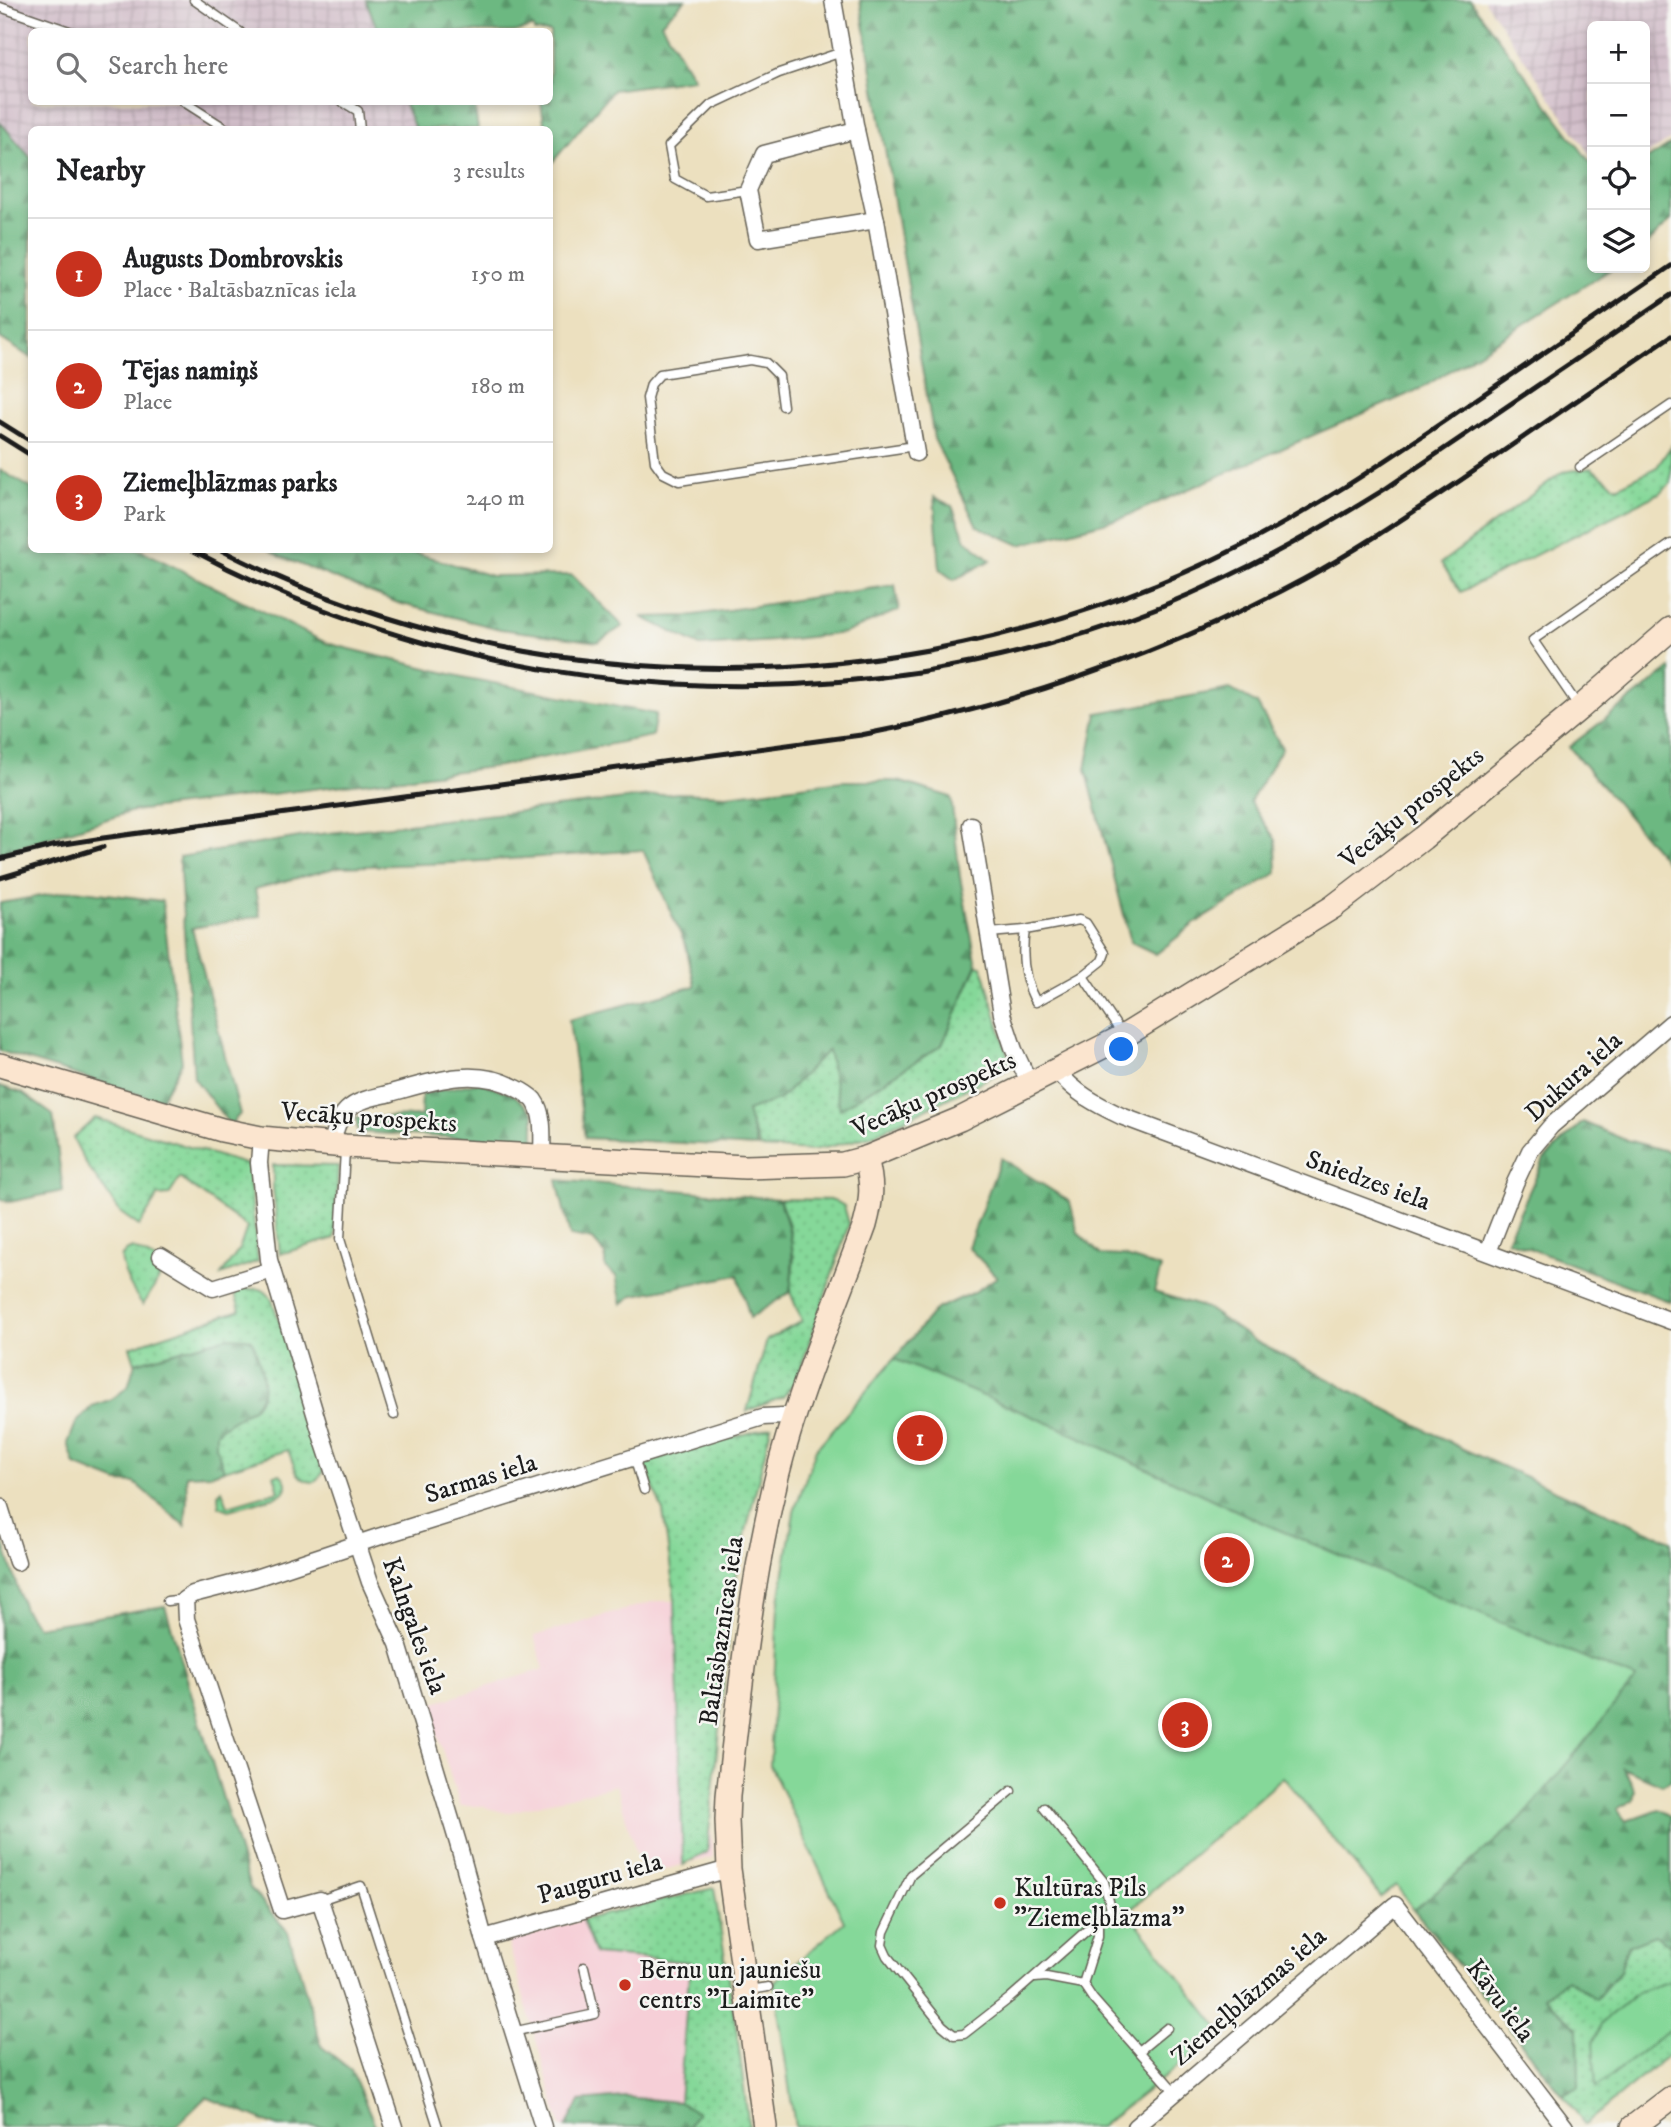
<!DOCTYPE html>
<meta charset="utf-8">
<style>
:root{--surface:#fff;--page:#f6f6f6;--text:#202124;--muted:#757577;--line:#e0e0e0;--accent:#c8321e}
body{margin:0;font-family:"IM FELL DW Pica",serif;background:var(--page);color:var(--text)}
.controls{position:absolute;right:21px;top:21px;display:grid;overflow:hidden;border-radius:10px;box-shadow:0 4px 10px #0003}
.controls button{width:63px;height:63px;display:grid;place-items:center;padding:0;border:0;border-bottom:2px solid var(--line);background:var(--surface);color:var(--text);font:35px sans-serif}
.you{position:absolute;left:1122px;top:1050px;width:24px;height:24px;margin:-18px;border:5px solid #fff;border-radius:50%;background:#1a73e8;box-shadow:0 0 0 10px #1a73e833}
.badge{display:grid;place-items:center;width:46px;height:46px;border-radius:50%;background:var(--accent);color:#fff;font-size:23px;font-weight:700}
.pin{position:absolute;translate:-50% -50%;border:4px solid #fff;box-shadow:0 2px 7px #0006}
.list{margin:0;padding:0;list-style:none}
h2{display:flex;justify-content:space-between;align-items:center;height:91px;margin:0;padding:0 28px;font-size:30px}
h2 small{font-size:23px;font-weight:400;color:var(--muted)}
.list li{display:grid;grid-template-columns:46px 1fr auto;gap:21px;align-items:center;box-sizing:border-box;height:112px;padding:0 28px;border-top:2px solid var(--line)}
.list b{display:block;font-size:26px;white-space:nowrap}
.list p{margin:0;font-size:23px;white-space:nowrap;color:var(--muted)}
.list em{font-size:23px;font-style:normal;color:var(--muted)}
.icon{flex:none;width:38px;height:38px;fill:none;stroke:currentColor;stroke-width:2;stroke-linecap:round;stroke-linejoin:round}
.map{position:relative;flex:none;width:1671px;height:2127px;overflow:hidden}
.search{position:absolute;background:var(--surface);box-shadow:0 4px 10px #0003;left:28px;top:28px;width:525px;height:77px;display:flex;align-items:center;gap:18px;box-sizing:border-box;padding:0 24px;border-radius:10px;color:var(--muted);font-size:26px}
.panel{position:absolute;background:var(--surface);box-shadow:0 4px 10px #0003;left:28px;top:126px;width:525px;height:427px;border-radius:10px}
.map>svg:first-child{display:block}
.built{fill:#f6cfd7}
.industrial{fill:url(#industrial-grid)}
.grass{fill:url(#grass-dots);stroke:#507a5a;stroke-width:2}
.forest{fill:url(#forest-firs);stroke:#446a4e;stroke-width:2}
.park{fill:#85d899;stroke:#507a5a;stroke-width:2}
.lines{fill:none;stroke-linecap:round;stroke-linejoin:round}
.lane-casing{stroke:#656155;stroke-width:11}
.street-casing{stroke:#656155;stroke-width:19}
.secondary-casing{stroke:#656155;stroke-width:26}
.lane{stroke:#fff;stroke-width:8}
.street{stroke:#fff;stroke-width:16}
.secondary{stroke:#fbe5cf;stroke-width:23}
.rail{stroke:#1c1c1c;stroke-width:5}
.poi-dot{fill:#c8321e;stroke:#f6f6f2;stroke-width:2.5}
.labels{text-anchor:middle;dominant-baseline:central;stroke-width:5;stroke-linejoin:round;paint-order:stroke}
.street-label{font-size:26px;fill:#1c1c1c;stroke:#f6f6f2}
.poi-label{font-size:26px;fill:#1c1c1c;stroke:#f6f6f2;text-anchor:start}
</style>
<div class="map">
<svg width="1671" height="2127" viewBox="0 0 1671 2127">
<defs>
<pattern id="industrial-grid" width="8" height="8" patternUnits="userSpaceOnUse" patternTransform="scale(1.75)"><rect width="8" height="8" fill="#d1bdc9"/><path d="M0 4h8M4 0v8" fill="none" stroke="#b3a2ac"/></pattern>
<pattern id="grass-dots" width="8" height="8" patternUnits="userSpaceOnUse" patternTransform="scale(1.75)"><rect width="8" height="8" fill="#85d899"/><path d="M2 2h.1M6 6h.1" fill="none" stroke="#72b983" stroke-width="1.8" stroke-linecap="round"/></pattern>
<pattern id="forest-firs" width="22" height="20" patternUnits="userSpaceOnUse" patternTransform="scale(1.75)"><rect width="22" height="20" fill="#6cb881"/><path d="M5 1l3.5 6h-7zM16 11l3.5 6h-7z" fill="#589569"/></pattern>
</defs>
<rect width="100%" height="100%" fill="#f6f6f2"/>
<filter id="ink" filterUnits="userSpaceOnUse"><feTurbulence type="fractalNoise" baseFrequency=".0143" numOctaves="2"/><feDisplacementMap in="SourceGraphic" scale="14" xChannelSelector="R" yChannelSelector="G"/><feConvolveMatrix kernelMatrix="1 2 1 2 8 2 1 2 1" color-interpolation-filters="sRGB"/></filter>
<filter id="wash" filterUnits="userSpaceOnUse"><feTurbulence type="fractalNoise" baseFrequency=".00686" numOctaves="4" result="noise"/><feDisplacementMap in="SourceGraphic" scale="28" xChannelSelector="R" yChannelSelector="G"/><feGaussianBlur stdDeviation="1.57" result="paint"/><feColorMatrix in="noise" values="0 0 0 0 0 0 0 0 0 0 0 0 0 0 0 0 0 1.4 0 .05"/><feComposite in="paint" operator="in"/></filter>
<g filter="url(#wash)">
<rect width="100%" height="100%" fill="#ece0bf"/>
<!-- built -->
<g class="built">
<polygon points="655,1601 723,1601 708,1802 713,1857 643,1875 616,1785 507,1813 480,1806 460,1806 428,1705 544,1669 534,1636"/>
<polygon points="714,1888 737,2034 749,2127 561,2127 508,1942 582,1920"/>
</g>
<!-- industrial -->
<g class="industrial">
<polygon points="0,0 366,0 378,31 32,32 32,102 404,102 415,129 32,130 31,158 0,122"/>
<polygon points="1484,0 1671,0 1671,139 1645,156 1645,26 1592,26 1592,158"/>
</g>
<!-- grass -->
<g class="grass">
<polygon points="1671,446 1671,483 1658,494 1461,592 1441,563 1562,472 1591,468 1617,487 1657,467"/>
<polygon points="977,965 982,966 1011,1067 871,1136 813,1151 760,1148 746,1111 780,1099 828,1049 841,1108 942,1045"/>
<polygon points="95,1118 248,1165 258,1261 221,1275 239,1250 247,1227 180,1178 169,1195 158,1196 139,1226 121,1213 86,1164 73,1138"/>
<polygon points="273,1165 338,1166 335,1238 280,1254 273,1187"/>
<polygon points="779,1199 834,1200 844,1206 849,1224 797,1379 783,1397 747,1411 767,1340 802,1321 790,1292 794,1259 789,1225"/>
<path d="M132 1248 167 1266 143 1305C133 1292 123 1274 121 1257L126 1251Z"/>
<path d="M245 1284 248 1290C260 1287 264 1289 271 1298L297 1371 321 1461 323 1473 314 1482C296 1482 294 1464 288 1450L224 1470 215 1446 216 1433 225 1423 255 1406 228 1337 135 1363 130 1347 240 1310 233 1287Z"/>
<polygon points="771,1427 733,1586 707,1852 683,1865 675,1600 663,1511 643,1462"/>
<path d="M280 1474C289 1482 288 1490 278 1496L229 1510 219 1506 218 1494 222 1490 228 1506 279 1491 274 1475Z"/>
<polygon points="714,1888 737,2034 749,2127 688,2127 697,2112 679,2102 690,1962 595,1954 582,1920"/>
<polygon points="1656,1934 1671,1945 1671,2053 1585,2124 1563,2095 1579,2087 1544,1998 1567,1979 1620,1971 1627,1946"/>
</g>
<!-- forest -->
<g class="forest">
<polygon points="366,0 685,0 661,23 694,79 613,90 550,165 550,130 545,129 541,102 550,102 550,32 534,31 533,27 514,32 378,31"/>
<polygon points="860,0 1470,0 1592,165 1592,268 1613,268 1422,388 1122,518 1020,545 977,526 934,439"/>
<polygon points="404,102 474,102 478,129 415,129"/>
<polygon points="0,122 31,158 31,358 0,338"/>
<polygon points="1671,144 1671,220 1645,246 1645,161"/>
<polygon points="0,470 31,488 32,550 141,550 326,643 467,678 656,714 652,736 500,766 133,811 0,853"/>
<polygon points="934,497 952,506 966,540 991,560 954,580 940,570"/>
<polygon points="270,550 406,550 492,576 572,575 623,626 598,642 500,629 398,603 281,557"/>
<polygon points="895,585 899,610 845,633 774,641 700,646 642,617 688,616"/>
<polygon points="1671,668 1671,867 1569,747"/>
<polygon points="1230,689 1257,704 1282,748 1250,802 1276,840 1277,873 1194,924 1156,954 1131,942 1086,769 1097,713"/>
<polygon points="843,781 898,781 951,797 960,877 977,965 942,1045 840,1109 828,1050 780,1099 747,1111 757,1147 585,1138 569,1020 695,986 686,946 643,850 452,863 339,867 255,889 260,916 192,928 240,1114 230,1125 194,1078 179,857 312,835 677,793 727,795"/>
<polygon points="75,890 162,901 182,1062 160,1101 0,1051 0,903"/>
<polygon points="480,1082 514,1095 534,1113 534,1142 358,1132 356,1118 421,1116 422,1094"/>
<polygon points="0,1086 22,1093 53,1115 63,1191 10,1202 0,1199"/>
<polygon points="1583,1122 1623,1139 1671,1152 1671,1302 1507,1240 1544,1159"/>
<polygon points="1001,1158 1070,1202 1078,1233 1101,1255 1123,1256 1161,1268 1154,1292 1206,1308 1253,1340 1463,1449 1671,1541 1671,1780 1662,1785 1623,1768 1635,1790 1633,1800 1617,1809 1626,1821 1659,1809 1671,1816 1671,1945 1655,1935 1627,1946 1620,1971 1596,1999 1567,1979 1544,1997 1578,2029 1579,2087 1563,2095 1414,1910 1522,1818 1635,1679 1267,1525 1060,1428 894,1359 936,1309 973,1293 997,1277 968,1247"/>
<path d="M557 1180 779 1199C793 1236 795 1253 790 1292L750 1318 738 1275 634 1295 622 1304 616 1276 605 1267V1254L593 1240 570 1236Z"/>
<path d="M228 1337 247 1338 252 1340C259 1360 273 1392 252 1408 240 1417 227 1422 216 1433V1446L224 1470 212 1474 186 1475 187 1499 185 1526 135 1483 118 1482 75 1465 68 1443 76 1423 92 1406 112 1399 128 1387 135 1363Z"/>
<polygon points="0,1531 24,1609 37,1627 165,1606 250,1888 288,1932 322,2047 351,2070 376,2127 278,2127 206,2097 175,2127 0,2127"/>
<polygon points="624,2097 679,2102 697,2112 688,2127 566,2127 580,2101"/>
</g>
<!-- park -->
<g class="park">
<polygon points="894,1359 1060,1428 1267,1525 1636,1679 1522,1818 1414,1910 1396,1885 1381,1897 1283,1777 1128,1912 1222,2032 1100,2127 795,2127 774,1982 844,1922 770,1765 778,1607 794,1512 816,1449"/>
<polygon points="1671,1981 1671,2028 1596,2088 1593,2043 1601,2024 1638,1992"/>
</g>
</g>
<g filter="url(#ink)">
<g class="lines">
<!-- lane casing -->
<g class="lane-casing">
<g id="lane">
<polyline points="194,0 240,32"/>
<polyline points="0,7 72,32"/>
<polyline points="184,102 228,130"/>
<polyline points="343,102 358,111 360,130"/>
<polyline points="748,190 706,196 675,179 669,146 711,105 779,73 842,52"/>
<polyline points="783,406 779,376 766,363 750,360 660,374 651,384 647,398 655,462 663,473 679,481 915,446"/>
<polyline points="1580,467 1671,405"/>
<polyline points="1579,707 1533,640 1671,544"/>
<polyline points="1025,930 1079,920 1086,923 1105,953 1102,961 1083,976 1122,1034"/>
<path d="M989 933 1025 930C1021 956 1023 979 1036 1002L1083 976"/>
<polyline points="345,1150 340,1239 394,1415"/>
<polyline points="634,1457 644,1490"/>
<polyline points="167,1601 185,1599"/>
<polyline points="1011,1791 911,1875 884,1932 882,1945 887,1956 942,2025 954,2035 964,2034 1010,1998 1111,1909 1104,1882 1044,1808"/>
<polyline points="320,1900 361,1886 438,2127"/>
<polyline points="1098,1922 1098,1936 1083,1984 1093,1999 1176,2093"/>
<polyline points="1035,1978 1046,1977 1083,1984"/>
<polyline points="749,1990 768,1987"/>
<polyline points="512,2032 595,2014 584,1967"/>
<polyline points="1139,2051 1167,2028"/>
</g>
</g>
<!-- street casing -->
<g class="street-casing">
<g id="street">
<polyline points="833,0 856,130 876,220 916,453"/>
<polyline points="856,130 764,154 748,190 758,239 876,220"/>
<polyline points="971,825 1002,1014 1014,1050 1030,1084"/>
<path d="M1057 1071C1075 1093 1096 1104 1121 1116L1671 1321"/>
<polyline points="261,1138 259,1163 269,1260 322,1437 370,1582 398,1644 458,1843 484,1938 543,2127"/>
<path d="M332 1144C335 1131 337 1120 347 1110 358 1099 377 1097 391 1093 433 1081 475 1066 516 1088 522 1091 529 1095 534 1100 545 1115 542 1140 542 1158"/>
<polyline points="1488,1252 1515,1183 1530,1151 1551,1126 1671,1023"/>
<polyline points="161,1256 213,1288 272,1270"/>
<polyline points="0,1507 17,1562"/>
<polyline points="484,1938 729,1869"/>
<polyline points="394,2127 320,1900 282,1910 186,1619 185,1599 193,1594 255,1578 378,1537 763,1417 784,1416 795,1418"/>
<polyline points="1135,2127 1395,1905 1565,2127"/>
</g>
</g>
<!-- secondary casing -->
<g class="secondary-casing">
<g id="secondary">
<polyline points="0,1065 222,1130 261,1138 345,1146 745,1167 843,1164 866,1158 960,1119 1124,1036 1333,907 1423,838 1580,708 1671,629"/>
<path d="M765 2127 729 1869 727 1820 728 1796C740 1689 751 1581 777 1476 798 1391 835 1308 865 1225 872 1199 873 1185 866 1158"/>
<polyline points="1633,2127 1671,2098"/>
</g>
</g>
<!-- lane -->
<use href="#lane" class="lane"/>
<!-- street -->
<use href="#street" class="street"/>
<!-- secondary -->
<use href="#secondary" class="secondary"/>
<!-- rail -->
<g class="rail">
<polyline points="0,422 32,442"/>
<polyline points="0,436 32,456"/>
<path d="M192 550C487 708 850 730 1162 606 1240 574 1313 534 1385 489L1671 295"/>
<path d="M221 550C537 712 925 705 1241 546 1316 508 1386 461 1456 413 1527 364 1599 315 1671 266"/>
<path d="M0 859 52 846 103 838 861 735C1016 705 1165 654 1304 579 1359 549 1410 514 1461 480 1531 432 1601 384 1671 336"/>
<polyline points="0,878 103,847"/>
</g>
</g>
</g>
<!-- markers -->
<g class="poi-dot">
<circle cx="1000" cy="1903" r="7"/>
<circle cx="625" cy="1985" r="7"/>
</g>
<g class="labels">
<!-- street labels -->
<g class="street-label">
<text transform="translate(1412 808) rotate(-39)">Vecāķu prospekts</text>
<text transform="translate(1574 1077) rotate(-42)">Dukura iela</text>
<text transform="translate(934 1095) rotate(-24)">Vecāķu prospekts</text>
<text transform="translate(369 1118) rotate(4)">Vecāķu prospekts</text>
<text transform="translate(1368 1181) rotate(20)">Sniedzes iela</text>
<text transform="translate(481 1479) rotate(-17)">Sarmas iela</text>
<text transform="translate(414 1626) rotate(70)">Kalngales iela</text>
<text transform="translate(722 1631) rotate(-82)">Baltāsbaznīcas iela</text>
<text transform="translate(600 1879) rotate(-16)">Pauguru iela</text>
<text transform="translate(1249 1997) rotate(-41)">Ziemeļblāzmas iela</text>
<text transform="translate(1500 2001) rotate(53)">Kāvu iela</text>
</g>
<!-- poi labels -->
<g class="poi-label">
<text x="1014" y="1888">Kultūras Pils<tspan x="1014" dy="30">"Ziemeļblāzma"</tspan></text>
<text x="639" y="1970">Bērnu un jauniešu<tspan x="639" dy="30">centrs "Laimīte"</tspan></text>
</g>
</g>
</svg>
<div class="controls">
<button>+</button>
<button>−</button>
<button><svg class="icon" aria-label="locate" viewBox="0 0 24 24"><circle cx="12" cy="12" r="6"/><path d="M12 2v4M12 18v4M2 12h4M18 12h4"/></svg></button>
<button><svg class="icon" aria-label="layers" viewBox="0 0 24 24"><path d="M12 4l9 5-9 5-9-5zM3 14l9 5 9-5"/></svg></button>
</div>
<div class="you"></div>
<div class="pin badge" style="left:920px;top:1438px">1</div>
<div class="pin badge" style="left:1227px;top:1560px">2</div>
<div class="pin badge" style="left:1185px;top:1725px">3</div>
<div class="search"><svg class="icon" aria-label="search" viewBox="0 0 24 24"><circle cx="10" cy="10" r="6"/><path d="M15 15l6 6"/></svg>Search here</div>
<section class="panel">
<h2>Nearby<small>3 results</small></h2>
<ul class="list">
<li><span class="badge">1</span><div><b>Augusts Dombrovskis</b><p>Place · Baltāsbaznīcas iela</p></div><em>150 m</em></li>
<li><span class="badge">2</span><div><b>Tējas namiņš</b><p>Place</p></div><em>180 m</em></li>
<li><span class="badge">3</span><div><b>Ziemeļblāzmas parks</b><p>Park</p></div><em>240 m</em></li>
</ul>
</section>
</div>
